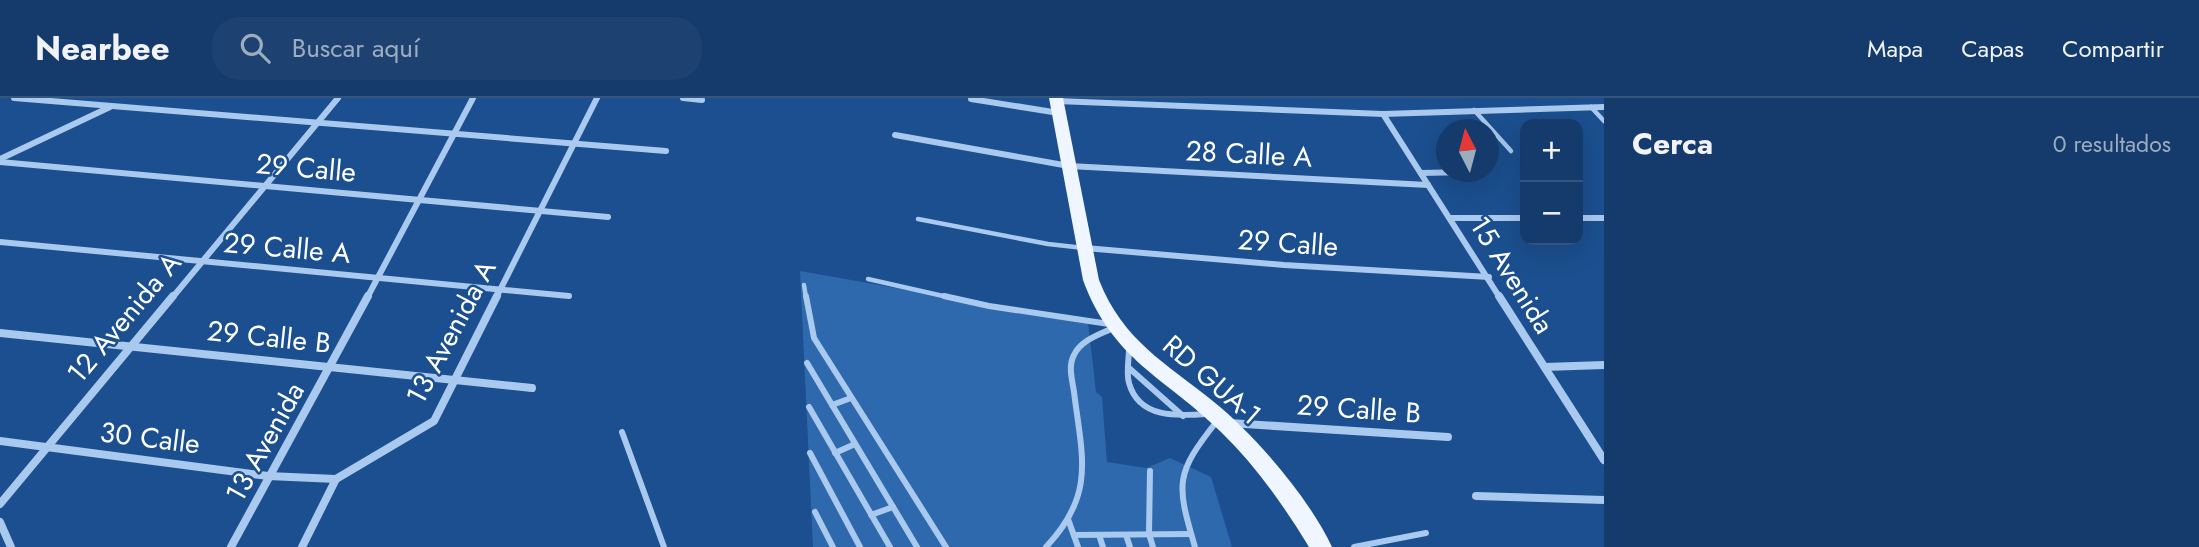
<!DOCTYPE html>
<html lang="es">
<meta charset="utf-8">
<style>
:root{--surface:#143b6b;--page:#1d4271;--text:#f1f3f6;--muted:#9dadc1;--line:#33557e}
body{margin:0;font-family:Jost,sans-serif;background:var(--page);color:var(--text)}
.controls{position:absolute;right:21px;top:21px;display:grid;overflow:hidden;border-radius:14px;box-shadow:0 7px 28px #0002}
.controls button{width:63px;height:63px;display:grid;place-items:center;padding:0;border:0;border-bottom:2px solid var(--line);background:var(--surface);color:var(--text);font:35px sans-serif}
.compass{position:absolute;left:1436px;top:21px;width:63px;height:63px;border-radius:50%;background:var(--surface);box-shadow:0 7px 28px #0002;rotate:354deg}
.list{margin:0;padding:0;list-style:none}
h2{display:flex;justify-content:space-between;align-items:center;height:91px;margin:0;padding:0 28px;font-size:30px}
h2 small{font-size:23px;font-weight:400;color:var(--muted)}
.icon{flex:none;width:38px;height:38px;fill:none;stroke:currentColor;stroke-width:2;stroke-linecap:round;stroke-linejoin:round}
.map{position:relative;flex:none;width:1604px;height:449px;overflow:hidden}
header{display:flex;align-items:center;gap:42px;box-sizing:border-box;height:98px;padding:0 35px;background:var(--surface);border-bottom:2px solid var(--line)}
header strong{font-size:33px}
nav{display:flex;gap:38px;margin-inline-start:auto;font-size:24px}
.search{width:490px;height:63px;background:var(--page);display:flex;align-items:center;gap:18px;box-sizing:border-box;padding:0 24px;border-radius:28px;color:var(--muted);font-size:26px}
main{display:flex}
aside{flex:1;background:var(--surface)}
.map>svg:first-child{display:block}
.green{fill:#2e69ad}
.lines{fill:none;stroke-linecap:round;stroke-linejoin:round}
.service-far1{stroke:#a9c9ee;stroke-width:4.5}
.service{stroke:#a9c9ee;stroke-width:6}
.minor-far1{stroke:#a9c9ee;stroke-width:6}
.minor{stroke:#a9c9ee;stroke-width:8}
.primary{fill:#f0f6ff;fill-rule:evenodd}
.labels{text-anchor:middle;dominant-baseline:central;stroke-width:5;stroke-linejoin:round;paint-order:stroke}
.street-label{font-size:28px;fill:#fff;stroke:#1b4f8f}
</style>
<header>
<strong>Nearbee</strong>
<div class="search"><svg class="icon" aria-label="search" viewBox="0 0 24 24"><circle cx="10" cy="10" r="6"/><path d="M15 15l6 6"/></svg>Buscar aquí</div>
<nav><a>Mapa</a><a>Capas</a><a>Compartir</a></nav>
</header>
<main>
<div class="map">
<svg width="1604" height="449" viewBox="0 0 1604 449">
<rect width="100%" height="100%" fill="#1b4f8f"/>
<!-- green -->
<polygon class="green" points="800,173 1088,224 1096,294 1102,299 1107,364 1146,370 1170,360 1211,379 1232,449 813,449"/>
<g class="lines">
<!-- service-far1 -->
<g class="service-far1">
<polyline points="1591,9 1604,23"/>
<polyline points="1474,12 1511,53"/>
<polyline points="918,121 1048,146 1084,150"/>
<polyline points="868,181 952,200"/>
<polyline points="804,187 806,200"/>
</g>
<!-- service -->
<g class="service">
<polyline points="806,198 814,240 946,449"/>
<polyline points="944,198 989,208 1109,226"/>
<path d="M1129 251C1129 261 1126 275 1129 285 1139 321 1178 318 1206 316"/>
<polyline points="807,265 917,449"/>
<polyline points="1129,270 1183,318"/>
<polyline points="832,307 851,300"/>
<polyline points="809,309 890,449"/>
<polyline points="622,334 664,449"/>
<polyline points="810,355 860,449"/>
<polyline points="835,355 855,346"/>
<polyline points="1150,373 1149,436 1153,449"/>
<polyline points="815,414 833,449"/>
<polyline points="871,417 893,409"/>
<polyline points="1068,421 1078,449"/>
<polyline points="1074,437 1191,436"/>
<polyline points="1099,437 1103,449"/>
<polyline points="1126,437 1130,449"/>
<path d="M1046 449C1096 396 1082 359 1074 294 1072 281 1068 268 1074 257 1081 242 1099 237 1113 230"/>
<path d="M1195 449C1176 385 1175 376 1217 323"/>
<polyline points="1354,449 1426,435"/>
</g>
<!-- minor-far1 -->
<g class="minor-far1">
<polyline points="14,0 666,53"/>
<polyline points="683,0 702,2"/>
<polyline points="971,1 1059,15"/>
<polyline points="1057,3 1383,16 1604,9"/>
<polyline points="1383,16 1500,200"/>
<polyline points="895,37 1069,68 1428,87"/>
<polyline points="0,61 110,9"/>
<polyline points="0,64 608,119"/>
<polyline points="1421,75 1468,74"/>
<polyline points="1451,120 1525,120"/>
<polyline points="1578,120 1604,120"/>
<polyline points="0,144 569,198"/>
<polyline points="1085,150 1284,167 1489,179"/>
<polyline points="172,200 338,0"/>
<polyline points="367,200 473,0"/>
<polyline points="496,200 597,0"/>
</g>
<!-- minor -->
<g class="minor">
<polyline points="1499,198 1604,362"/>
<polyline points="0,235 532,290"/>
<polyline points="1545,269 1604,267"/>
<polyline points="1229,325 1448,339"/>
<polyline points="0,343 268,378 336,381"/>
<polyline points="1476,398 1604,402"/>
<polyline points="0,406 173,198"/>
<polyline points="0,424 11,449"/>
<polyline points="231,449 368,198"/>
<polyline points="302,449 336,381 434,323 497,198"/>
</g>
<!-- primary -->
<path class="primary" d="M1049 0H1063L1099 182C1123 243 1166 265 1214 304 1256 338 1309 400 1332 449H1309C1284 408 1256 368 1221 334 1164 278 1113 263 1083 182Z"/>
</g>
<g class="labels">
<!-- street labels -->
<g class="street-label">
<text transform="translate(1249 56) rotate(3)">28 Calle A</text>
<text transform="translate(306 70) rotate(5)">29 Calle</text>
<text transform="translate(1288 145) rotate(4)">29 Calle</text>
<text transform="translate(287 150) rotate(5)">29 Calle A</text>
<text transform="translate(1512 177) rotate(58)">15 Avenida</text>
<text transform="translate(124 220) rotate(-50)">12 Avenida A</text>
<text transform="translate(451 234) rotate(-62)">13 Avenida A</text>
<text transform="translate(269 239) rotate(6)">29 Calle B</text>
<text transform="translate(1212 282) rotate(41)">RD GUA-1</text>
<text transform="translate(1359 311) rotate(4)">29 Calle B</text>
<text transform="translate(150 340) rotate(7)">30 Calle</text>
<text transform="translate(265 344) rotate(-61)">13 Avenida</text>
</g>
</g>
</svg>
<div class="controls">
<button>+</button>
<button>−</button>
</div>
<svg class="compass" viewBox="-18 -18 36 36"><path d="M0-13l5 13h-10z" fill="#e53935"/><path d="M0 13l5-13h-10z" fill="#9dadc1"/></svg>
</div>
<aside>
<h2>Cerca<small>0 resultados</small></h2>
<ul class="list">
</ul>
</aside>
</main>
